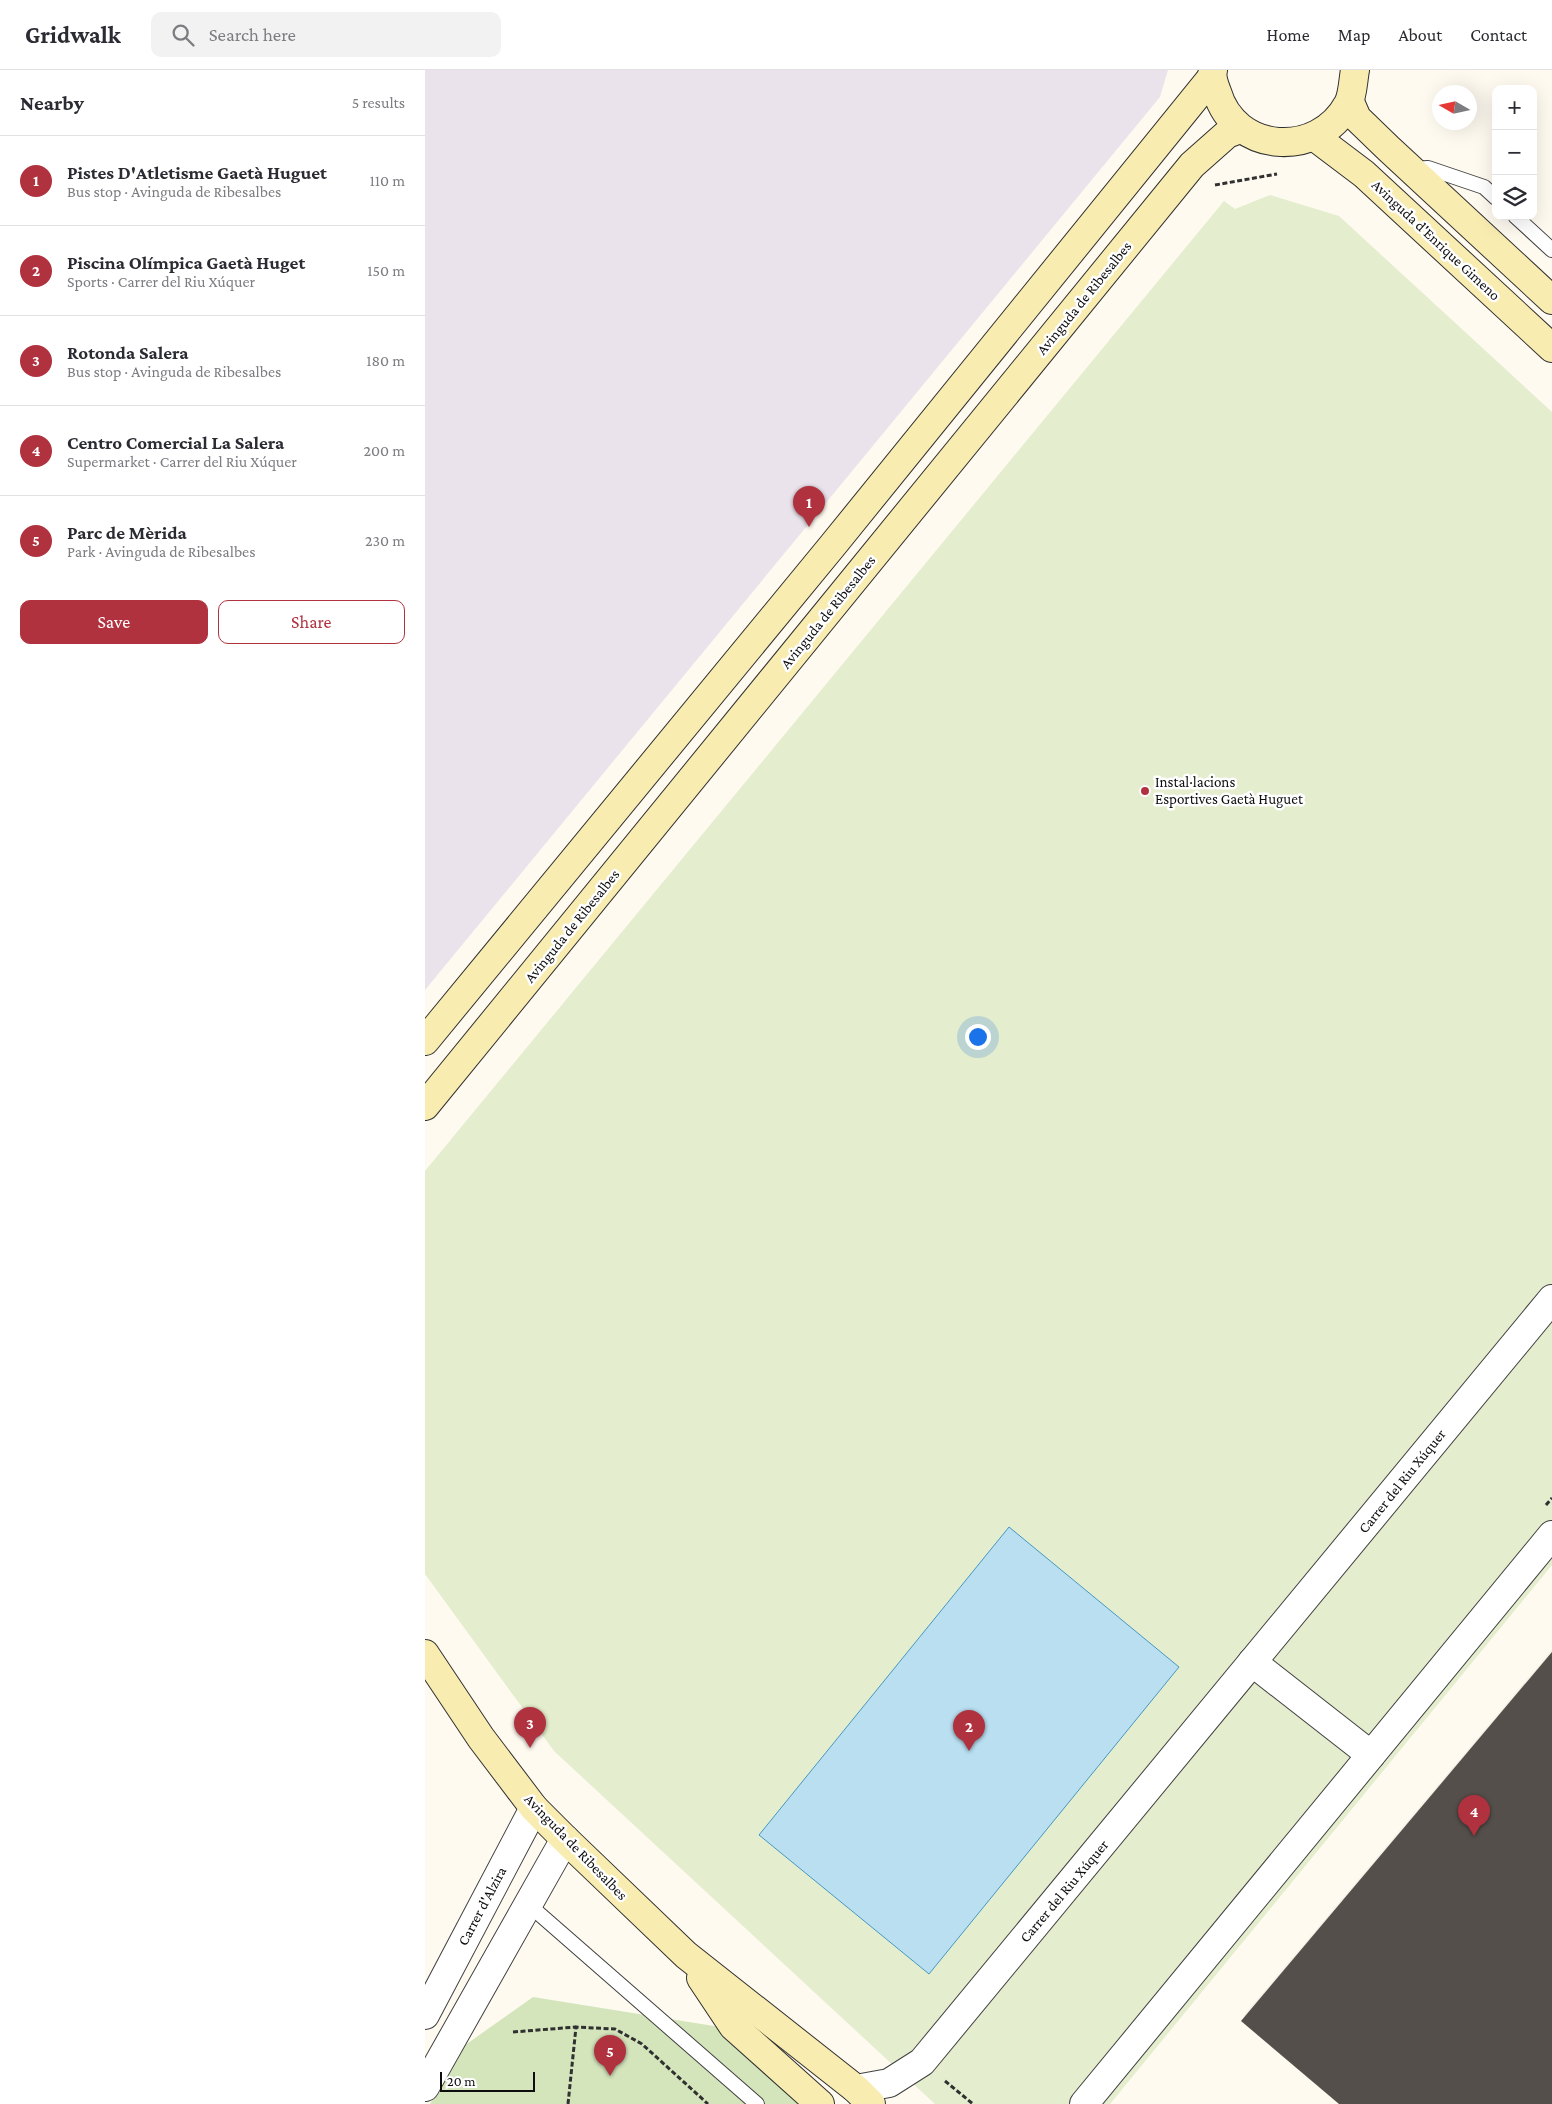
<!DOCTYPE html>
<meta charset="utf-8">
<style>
:root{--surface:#fff;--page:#f2f2f3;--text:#2b2b33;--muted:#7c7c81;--line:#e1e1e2;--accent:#b1323f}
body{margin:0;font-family:"Crimson Pro",serif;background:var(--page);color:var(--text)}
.controls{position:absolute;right:15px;top:15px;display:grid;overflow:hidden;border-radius:10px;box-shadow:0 5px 20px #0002}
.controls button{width:45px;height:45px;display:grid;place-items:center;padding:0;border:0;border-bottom:1px solid var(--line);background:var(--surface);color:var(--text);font:25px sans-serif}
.compass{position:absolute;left:1007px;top:15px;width:45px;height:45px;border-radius:50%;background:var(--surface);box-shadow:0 5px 20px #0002;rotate:279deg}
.scale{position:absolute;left:15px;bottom:12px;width:95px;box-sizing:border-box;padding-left:5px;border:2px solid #0e0e0e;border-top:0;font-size:14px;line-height:18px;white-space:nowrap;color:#0e0e0e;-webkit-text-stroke:4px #fff;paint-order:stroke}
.you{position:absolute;left:552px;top:966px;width:18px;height:18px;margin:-12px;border:4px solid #fff;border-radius:50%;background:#1a73e8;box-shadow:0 0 0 8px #1a73e833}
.badge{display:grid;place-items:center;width:32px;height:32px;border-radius:50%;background:var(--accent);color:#fff;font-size:16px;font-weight:700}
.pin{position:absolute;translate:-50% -41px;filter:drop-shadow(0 1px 2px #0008)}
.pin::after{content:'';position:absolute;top:26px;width:18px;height:15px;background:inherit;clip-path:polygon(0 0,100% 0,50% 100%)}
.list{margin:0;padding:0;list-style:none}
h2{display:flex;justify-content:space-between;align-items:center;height:65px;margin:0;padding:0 20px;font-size:21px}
h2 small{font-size:16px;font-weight:400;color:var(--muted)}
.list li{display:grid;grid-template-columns:32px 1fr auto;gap:15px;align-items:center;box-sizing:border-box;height:90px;padding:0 20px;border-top:1px solid var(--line)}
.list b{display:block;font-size:19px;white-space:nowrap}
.list p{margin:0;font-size:16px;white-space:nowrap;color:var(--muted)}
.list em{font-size:16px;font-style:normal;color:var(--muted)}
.actions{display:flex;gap:10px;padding:15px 20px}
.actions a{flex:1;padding:11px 0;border:1px solid var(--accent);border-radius:10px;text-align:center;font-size:18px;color:var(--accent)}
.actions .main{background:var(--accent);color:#fff}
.icon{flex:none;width:28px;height:28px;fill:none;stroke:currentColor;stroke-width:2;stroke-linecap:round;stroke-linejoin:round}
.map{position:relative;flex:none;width:1127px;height:2034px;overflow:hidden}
header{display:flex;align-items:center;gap:30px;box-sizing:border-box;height:70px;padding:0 25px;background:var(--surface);border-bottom:1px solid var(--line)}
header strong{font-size:24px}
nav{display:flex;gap:28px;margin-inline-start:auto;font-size:18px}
.search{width:350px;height:45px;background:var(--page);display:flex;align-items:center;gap:12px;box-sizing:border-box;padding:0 18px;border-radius:10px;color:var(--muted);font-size:19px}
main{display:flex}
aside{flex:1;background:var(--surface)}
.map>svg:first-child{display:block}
.industrial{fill:#eae3ec}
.green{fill:#d4e5bc}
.pitch{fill:#e4edcd}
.water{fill:#b9dff1;stroke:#4797c1}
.building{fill:#554f4b;filter:url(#shadow)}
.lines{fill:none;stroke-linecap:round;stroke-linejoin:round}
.lane-casing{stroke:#414141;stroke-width:16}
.street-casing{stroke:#414141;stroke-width:30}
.secondary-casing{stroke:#303030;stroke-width:30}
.path{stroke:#303030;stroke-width:3;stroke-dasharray:5 2.5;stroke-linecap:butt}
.lane{stroke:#fff;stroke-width:14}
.street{stroke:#fff;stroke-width:28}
.secondary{stroke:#f8ecb1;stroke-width:28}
.poi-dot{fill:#b1323f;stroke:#fff;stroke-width:2}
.labels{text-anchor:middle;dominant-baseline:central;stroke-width:5;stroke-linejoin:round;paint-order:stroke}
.street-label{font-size:15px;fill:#0e0e0e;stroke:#fff}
.poi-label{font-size:15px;fill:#0e0e0e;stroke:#fff;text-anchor:start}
</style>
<header>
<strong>Gridwalk</strong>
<div class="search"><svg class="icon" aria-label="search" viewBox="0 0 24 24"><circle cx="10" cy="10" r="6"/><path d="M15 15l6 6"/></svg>Search here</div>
<nav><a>Home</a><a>Map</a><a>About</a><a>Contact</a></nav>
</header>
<main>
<aside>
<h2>Nearby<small>5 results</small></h2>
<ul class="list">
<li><span class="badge">1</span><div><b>Pistes D'Atletisme Gaetà Huguet</b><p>Bus stop · Avinguda de Ribesalbes</p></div><em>110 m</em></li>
<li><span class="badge">2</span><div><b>Piscina Olímpica Gaetà Huget</b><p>Sports · Carrer del Riu Xúquer</p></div><em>150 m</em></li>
<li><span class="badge">3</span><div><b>Rotonda Salera</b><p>Bus stop · Avinguda de Ribesalbes</p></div><em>180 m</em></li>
<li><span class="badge">4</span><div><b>Centro Comercial La Salera</b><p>Supermarket · Carrer del Riu Xúquer</p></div><em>200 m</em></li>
<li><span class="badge">5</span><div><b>Parc de Mèrida</b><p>Park · Avinguda de Ribesalbes</p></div><em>230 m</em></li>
</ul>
<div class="actions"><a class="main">Save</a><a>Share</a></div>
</aside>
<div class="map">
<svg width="1127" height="2034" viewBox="0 0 1127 2034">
<defs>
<filter id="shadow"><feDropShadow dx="4.5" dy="-4.5" stdDeviation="1" flood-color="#0004"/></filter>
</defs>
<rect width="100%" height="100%" fill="#fefaf0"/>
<!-- industrial -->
<polygon class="industrial" points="0,0 743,0 735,27 0,920"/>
<!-- green -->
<polygon class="green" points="108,1927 295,1957 381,2034 5,2034 36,1978"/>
<!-- pitch -->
<polygon class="pitch" points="845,125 914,146 1127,342 1127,1495 685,2034 510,2034 129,1681 0,1504 0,1101 799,131 810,139"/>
<!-- water -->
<polygon class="water" points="584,1457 754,1597 504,1904 334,1765"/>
<!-- building -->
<polygon class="building" points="1127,1582 1127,2034 914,2034 816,1951"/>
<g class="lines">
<!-- lane casing -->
<g class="lane-casing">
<g id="lane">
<polyline points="989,99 1003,98 1059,117 1071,128"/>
<polyline points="1090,146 1127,180"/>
<polyline points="103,1834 332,2034"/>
</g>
</g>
<!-- street casing -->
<g class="street-casing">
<g id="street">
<polyline points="827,1592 946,1685"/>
<polyline points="0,1945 109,1738"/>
<polyline points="0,2017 140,1769"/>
<polyline points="431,2019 464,2013 497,1992 1127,1229"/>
<polyline points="659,2034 1127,1465"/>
</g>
</g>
<!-- secondary casing -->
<g class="secondary-casing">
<g id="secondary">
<path d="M788 0C786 8 789 14 792 22 810 84 893 89 923 34 928 25 928 10 930 0"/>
<polyline points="925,32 932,48 963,78 1127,230"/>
<polyline points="890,67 939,104 1127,278"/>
<polyline points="0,971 408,475 787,7"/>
<polyline points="0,1036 767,95 802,64 815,59"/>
<polyline points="0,1584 56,1668 109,1738 140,1769 261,1885 431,2019 446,2034"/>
<polyline points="276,1908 308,1956 395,2034"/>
</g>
</g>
<!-- path -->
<g class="path">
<polyline points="790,115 852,104"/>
<polyline points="1121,1435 1127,1428"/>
<polyline points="88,1962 151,1957"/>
<polyline points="520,2011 548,2034"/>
<polyline points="143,2034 151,1957 190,1959 217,1974 283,2034"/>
</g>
<!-- lane -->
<use href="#lane" class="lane"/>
<!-- street -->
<use href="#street" class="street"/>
<!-- secondary -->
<use href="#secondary" class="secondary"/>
</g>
<!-- markers -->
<circle class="poi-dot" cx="720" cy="721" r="5"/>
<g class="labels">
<!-- street labels -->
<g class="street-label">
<text transform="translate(1011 170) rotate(43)">Avinguda d'Enrique Gimeno</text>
<text transform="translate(659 228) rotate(-51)">Avinguda de Ribesalbes</text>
<text transform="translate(403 542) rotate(-51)">Avinguda de Ribesalbes</text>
<text transform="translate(147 856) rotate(-51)">Avinguda de Ribesalbes</text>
<text transform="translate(977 1411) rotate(-51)">Carrer del Riu Xúquer</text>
<text transform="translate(151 1777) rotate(46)">Avinguda de Ribesalbes</text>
<text transform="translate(639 1821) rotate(-50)">Carrer del Riu Xúquer</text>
<text transform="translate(57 1836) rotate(-62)">Carrer d'Alzira</text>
</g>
<!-- poi labels -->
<g class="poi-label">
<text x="730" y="712">Instal·lacions<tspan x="730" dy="17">Esportives Gaetà Huguet</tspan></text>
</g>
</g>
</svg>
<div class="controls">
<button>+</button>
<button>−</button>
<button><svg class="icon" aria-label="layers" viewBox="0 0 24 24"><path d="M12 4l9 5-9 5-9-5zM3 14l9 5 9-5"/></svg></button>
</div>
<svg class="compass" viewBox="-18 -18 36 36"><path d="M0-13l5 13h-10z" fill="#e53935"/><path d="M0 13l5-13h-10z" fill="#7c7c81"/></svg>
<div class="scale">20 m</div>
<div class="you"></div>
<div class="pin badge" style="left:384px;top:457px">1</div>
<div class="pin badge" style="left:544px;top:1681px">2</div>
<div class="pin badge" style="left:105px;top:1678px">3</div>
<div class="pin badge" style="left:1049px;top:1766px">4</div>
<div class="pin badge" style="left:185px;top:2006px">5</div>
</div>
</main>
